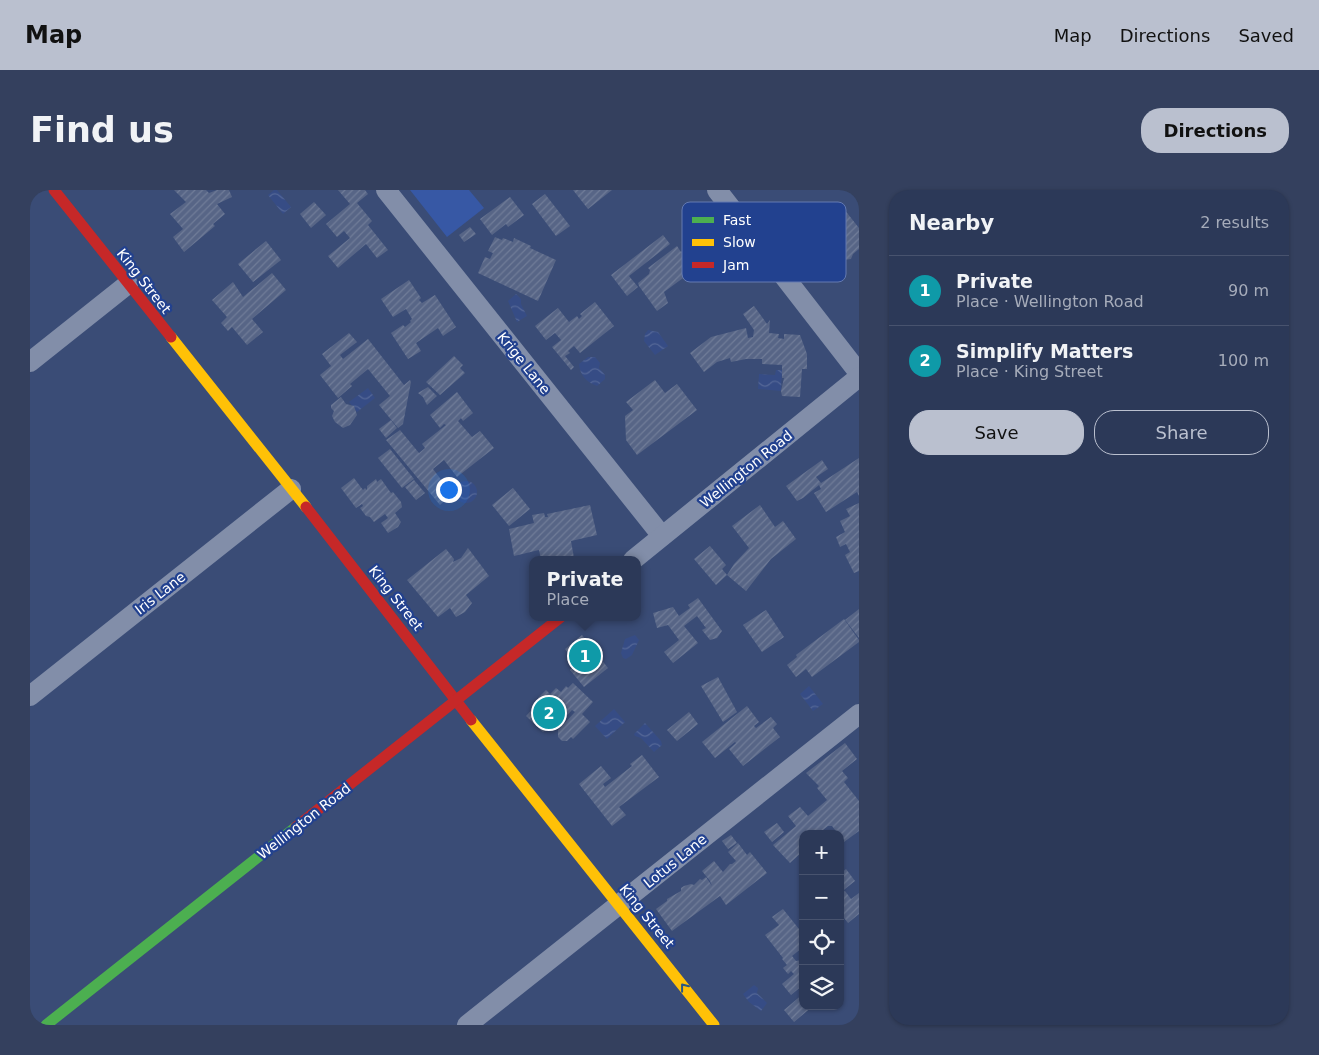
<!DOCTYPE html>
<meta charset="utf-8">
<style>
:root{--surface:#2c3958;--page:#34405e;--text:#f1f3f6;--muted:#a6acba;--line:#48536e;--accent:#bac0cf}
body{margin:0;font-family:"DejaVu Sans",sans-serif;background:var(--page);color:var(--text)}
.controls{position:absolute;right:15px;bottom:15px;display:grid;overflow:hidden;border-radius:10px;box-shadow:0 1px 4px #0004}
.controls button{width:45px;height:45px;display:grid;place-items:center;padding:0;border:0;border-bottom:1px solid var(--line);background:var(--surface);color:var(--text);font:25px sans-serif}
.you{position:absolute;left:418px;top:299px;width:18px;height:18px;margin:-12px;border:4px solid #fff;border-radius:50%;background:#1a73e8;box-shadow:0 0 0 8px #1a73e833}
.badge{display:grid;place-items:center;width:32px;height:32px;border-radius:50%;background:var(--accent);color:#fff;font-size:16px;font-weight:700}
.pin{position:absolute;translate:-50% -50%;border:2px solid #fff;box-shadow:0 1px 5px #0006}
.popup{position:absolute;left:499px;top:366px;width:112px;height:65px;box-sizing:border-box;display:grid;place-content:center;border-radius:10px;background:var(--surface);filter:drop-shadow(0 1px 4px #0005);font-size:16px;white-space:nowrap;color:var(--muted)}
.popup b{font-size:19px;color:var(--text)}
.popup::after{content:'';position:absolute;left:50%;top:100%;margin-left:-10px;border:10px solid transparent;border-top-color:var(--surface)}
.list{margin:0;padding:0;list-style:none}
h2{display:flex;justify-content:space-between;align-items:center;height:65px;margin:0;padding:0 20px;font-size:21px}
h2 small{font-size:16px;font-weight:400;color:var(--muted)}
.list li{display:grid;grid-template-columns:32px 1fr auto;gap:15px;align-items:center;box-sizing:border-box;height:70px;padding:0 20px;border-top:1px solid var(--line)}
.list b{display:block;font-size:19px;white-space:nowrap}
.list p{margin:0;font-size:16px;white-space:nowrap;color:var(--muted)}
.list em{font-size:16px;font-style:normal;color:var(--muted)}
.actions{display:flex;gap:10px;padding:15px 20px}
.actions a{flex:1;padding:11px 0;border:1px solid var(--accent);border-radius:20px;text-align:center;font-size:18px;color:var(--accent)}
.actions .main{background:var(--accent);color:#111}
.icon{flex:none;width:28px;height:28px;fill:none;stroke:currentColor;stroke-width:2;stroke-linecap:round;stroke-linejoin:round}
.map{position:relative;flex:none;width:829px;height:835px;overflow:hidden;border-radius:20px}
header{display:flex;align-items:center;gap:30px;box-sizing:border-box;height:70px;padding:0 25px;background:var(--accent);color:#111}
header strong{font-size:24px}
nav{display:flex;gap:28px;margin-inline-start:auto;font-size:18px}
.intro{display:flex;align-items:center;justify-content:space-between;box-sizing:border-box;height:120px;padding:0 30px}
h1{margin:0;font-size:35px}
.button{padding:12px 22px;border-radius:20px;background:var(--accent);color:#111;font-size:18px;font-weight:700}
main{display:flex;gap:30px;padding:0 30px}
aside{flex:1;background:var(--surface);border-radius:20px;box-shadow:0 1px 4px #0004}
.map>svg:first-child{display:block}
.pitch{fill:#3758a5}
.water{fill:url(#water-waves)}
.building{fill:url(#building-hatch)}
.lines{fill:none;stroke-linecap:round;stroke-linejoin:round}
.street{stroke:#828ea9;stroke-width:20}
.fast{stroke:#4caf50;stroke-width:11}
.slow{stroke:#ffc107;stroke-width:11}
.jam{stroke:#c62828;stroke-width:11}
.oneway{stroke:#2a5782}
.labels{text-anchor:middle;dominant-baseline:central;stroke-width:4.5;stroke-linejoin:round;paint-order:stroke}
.street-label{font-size:14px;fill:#fff;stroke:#22418f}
.key{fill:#22418f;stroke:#647ab1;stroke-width:1}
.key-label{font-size:14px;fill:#fff}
</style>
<header>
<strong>Map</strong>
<nav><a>Map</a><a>Directions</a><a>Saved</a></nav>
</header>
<div class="intro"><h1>Find us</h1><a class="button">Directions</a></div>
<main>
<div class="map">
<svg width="829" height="835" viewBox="0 0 829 835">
<defs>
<pattern id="water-waves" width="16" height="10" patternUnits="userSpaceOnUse" patternTransform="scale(1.25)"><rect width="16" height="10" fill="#364c85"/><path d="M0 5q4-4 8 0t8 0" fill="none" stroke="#546797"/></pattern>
<pattern id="building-hatch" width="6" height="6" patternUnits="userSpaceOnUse" patternTransform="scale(1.25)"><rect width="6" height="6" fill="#576586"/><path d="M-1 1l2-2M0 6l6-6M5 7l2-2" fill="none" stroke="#707c98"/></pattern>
</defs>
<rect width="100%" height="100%" fill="#3a4c76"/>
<!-- pitch -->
<polygon class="pitch" points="380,0 439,0 454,18 417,47"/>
<!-- water -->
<g class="water">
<polygon points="244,0 247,0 261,17 253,24 238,5"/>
<polygon points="486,104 491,109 491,114 497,126 487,132 478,111"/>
<polygon points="618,140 628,142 638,156 625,165 614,151 615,144"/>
<path d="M558 167H565L570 173 569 178 575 185V189L567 196C556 192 550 185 549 174Z"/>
<polygon points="746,180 752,180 751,201 728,199 729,184 745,185"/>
<polygon points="338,198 345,208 327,222 319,212"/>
<circle cx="436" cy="302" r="11"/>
<polygon points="605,445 609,450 602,465 596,469 593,468 591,463 595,449"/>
<polygon points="779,496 793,514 783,521 770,504"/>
<polygon points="584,519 595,532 577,549 565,536"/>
<polygon points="615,533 631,551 632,555 624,562 611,548 605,546 604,544"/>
<polygon points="724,795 728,798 727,803 737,813 731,821 719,812 713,804"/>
</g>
<!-- building -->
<g class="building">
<polygon points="144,0 176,0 179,3 187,0 199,0 202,7 187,14 195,24 183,34 185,36 154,62 143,47 153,39 140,24 156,12"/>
<polygon points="308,0 335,0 338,4 327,13 342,31 338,35 358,60 347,68 336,54 308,78 298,66 320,48 314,41 307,47 296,34 320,14"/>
<polygon points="543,0 582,0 558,19"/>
<polygon points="515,4 540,36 526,46 502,14"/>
<polygon points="480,7 494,25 478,37 476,34 462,45 450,29"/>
<polygon points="284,12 296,25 281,38 270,24"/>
<polygon points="810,14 829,38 829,59 823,64 821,69 814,70 799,83 780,58 768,67 755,52 789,25 792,28"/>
<polygon points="440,37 446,44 434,52 429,45"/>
<polygon points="633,45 640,54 599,86 608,97 597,106 581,85"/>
<polygon points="465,47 472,50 473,48 483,52 484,48 501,56 500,58 526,70 508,111 448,83 455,67 460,69 463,63 458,61"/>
<polygon points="236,51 251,70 223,92 208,74"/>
<polygon points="662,53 679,75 668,83 664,80 634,102 638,113 627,121 609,96 608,93 619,84 620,80 618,78 647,56 651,62"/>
<polygon points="242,83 256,100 222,129 233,142 217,155 202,137 198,141 191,133 197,127 182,110 203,92 213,107"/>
<polygon points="379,90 391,108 389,110 392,113 405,105 426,137 413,146 408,138 386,153 391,161 378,169 361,143 373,135 375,137 381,132 380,131 382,129 376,119 363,127 351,109"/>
<polygon points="565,112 584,136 550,163 544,156 538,161 540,163 535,166 544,177 541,180 522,157 531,150 525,143 516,150 505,136 528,118 539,132 547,126 549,129 552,126 550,124"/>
<polygon points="724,116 737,134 740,130 739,143 749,144 748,148 754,149 754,144 770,145 777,164 777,179 772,179 770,207 752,206 751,201 754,188 752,188 752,175 732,174 732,169 716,169 701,172 700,168 687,172 674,182 660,163 681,147 716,138 718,148 723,147 724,140 713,124"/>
<polygon points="319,143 327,152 310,165 313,169 338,149 374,195 380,190 381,192 373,234 368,238 349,215 360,206 338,179 320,194 322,196 308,208 290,185 301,176 292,164"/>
<polygon points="424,166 433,175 430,178 435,183 410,205 396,192"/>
<polygon points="625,190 635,203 647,194 667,220 607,265 596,250 595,226 603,220 596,212"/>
<polygon points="398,197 407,206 397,215 393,207 388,203"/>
<polygon points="427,202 443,223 433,231 431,228 428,231 442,247 450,241 464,258 427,287 414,270 403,279 422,304 410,315 356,250 370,240 389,263 395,258 392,254 416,235 414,234 410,238 400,225"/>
<polygon points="311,207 316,214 324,216 327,225 320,235 313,238 305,232 302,226 304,221 301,218 301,215"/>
<polygon points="361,230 367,238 356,248 349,239"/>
<polygon points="360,259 384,289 372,298 348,268"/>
<polygon points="829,268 829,306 827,302 796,322 784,303 791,299 789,295 773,308 767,311 756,296 792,270 798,279 786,287 791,293"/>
<polygon points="324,288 333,300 335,298 337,300 337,296 346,289 347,292 351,289 361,303 363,302 371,312 372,317 365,323 371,332 368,337 358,343 351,333 358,328 355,324 344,332 340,327 336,326 330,318 333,316 332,314 326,318 311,298"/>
<polygon points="384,290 395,303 386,310 375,297"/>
<polygon points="483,298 500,319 479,336 462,315"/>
<polygon points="829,313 829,381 824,383 815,365 820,362 816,354 810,357 806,347 815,342 810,331 820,326 816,319"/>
<polygon points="560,315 567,345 541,351 544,368 536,370 511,370 509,360 484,366 479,339 504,333 502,325 514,323 515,327 518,327 517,324"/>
<polygon points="730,315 745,337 753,331 766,349 741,369 716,401 697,385 704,374 719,358 702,336"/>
<polygon points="680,356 696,375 692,379 697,385 686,395 664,369"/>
<polygon points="438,358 459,386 436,405 442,413 435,422 426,427 420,418 408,427 377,390 416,359 424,369 423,372 431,368"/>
<polygon points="668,408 692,441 687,448 680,450 672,440 676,438 667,426 654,436 668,453 643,473 634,462 649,450 638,435 627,438 623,423 643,417 649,426 660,418 658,415"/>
<polygon points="829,419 829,448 815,430"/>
<polygon points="736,420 754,447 732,462 713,435"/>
<polygon points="814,429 829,450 829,452 782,487 776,479 766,487 757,475 767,467 766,465"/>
<polygon points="552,445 578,478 554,497 540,480 547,474 535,459"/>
<polygon points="688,487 707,522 693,532 671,496"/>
<polygon points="543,493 563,512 552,524 560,532 543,549 541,547 537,551 532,551 528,547 528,540 545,522 542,520 528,535 523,532 513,542 496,526 509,512 510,516 513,513 508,508 516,500 520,504 526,498 531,502 536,496 538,498"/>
<polygon points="717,516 729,532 724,536 726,538 741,527 747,534 743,538 750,547 713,576 699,559 706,553 705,552 685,568 672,552"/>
<polygon points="659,522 668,534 647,551 637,540"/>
<polygon points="815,553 827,569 812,581 818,588 814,592 829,611 829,641 814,652 810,647 810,644 808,644 802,636 798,636 788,644 773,644 772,662 760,673 743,655 766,636 758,626 770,617 778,626 797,610 787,598 789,596 776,583"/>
<polygon points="612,565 629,587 589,617 596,625 582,636 549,594 571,576 581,588 573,594 575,597 602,576 600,574"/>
<polygon points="747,633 754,642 742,652 734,642"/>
<polygon points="701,645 707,653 698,659 692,651"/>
<polygon points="708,653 717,665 720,662 737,683 696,715 690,706 642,741 626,719 637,711 637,709 651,701 651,698 654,696 661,694 664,695 670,689 672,690 676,687 682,696 680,691 672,681 684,671 693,682 700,674 702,674 706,671 698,662"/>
<polygon points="816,679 825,691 810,703 810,684"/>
<polygon points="815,701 821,709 829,703 829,724 818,733 810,723 810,705"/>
<polygon points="753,719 773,744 773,757 762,766 766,771 773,770 773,795 761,805 752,794 764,784 761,781 758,784 753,778 757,775 752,769 753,768 735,745 749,735 742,727"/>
<polygon points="773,804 773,816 783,816 764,832 754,820"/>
</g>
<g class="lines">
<!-- street -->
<g class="street">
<polyline points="356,0 632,346"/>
<polyline points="687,0 829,183"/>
<polyline points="0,172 98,94"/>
<polyline points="603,370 829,187"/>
<polyline points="0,506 261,299"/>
<polyline points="437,835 829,524"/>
</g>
<!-- fast -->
<polyline class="fast" points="16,835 266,637"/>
<!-- slow -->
<g class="slow">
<polyline points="141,147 276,317"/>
<polyline points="441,530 684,835"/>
</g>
<!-- jam -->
<g class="jam">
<polyline points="24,0 141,147"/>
<polyline points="276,317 441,530"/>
<polyline points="266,637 531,427"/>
</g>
</g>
<!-- one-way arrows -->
<defs><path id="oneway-chevron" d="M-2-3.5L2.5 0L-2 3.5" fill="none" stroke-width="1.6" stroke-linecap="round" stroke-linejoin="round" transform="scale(1.25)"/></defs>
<use class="oneway" href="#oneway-chevron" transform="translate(654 797) rotate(-128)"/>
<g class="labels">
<!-- street labels -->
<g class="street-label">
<text transform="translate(114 91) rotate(52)">King Street</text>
<text transform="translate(494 173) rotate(51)">Krige Lane</text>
<text transform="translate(716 279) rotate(-39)">Wellington Road</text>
<text transform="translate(130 403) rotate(-38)">Iris Lane</text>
<text transform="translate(366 408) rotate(52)">King Street</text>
<text transform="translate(274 631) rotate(-38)">Wellington Road</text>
<text transform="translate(645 671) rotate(-39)">Lotus Lane</text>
<text transform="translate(617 726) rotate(51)">King Street</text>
</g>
</g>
<!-- legend -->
<rect x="652" y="12" width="164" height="80" rx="8" class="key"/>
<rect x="662" y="27" width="22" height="6" fill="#4caf50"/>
<rect x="662" y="49" width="22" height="7" fill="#ffc107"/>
<rect x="662" y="72" width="22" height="6" fill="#c62828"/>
<g class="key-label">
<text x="693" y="35">Fast</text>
<text x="693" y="57">Slow</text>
<text x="693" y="80">Jam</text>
</g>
</svg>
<div class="controls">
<button>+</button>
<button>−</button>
<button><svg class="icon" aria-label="locate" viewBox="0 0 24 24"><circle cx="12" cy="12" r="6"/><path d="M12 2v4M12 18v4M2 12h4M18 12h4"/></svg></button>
<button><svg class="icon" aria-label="layers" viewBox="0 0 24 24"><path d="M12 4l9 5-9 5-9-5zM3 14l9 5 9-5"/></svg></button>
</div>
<div class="you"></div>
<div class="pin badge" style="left:555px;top:466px;background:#0f9aa8">1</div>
<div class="popup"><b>Private</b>Place</div>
<div class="pin badge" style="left:519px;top:523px;background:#0f9aa8">2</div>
</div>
<aside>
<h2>Nearby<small>2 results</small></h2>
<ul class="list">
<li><span class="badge" style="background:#0f9aa8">1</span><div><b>Private</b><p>Place · Wellington Road</p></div><em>90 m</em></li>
<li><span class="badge" style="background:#0f9aa8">2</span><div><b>Simplify Matters</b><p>Place · King Street</p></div><em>100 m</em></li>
</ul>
<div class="actions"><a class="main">Save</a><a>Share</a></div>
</aside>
</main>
